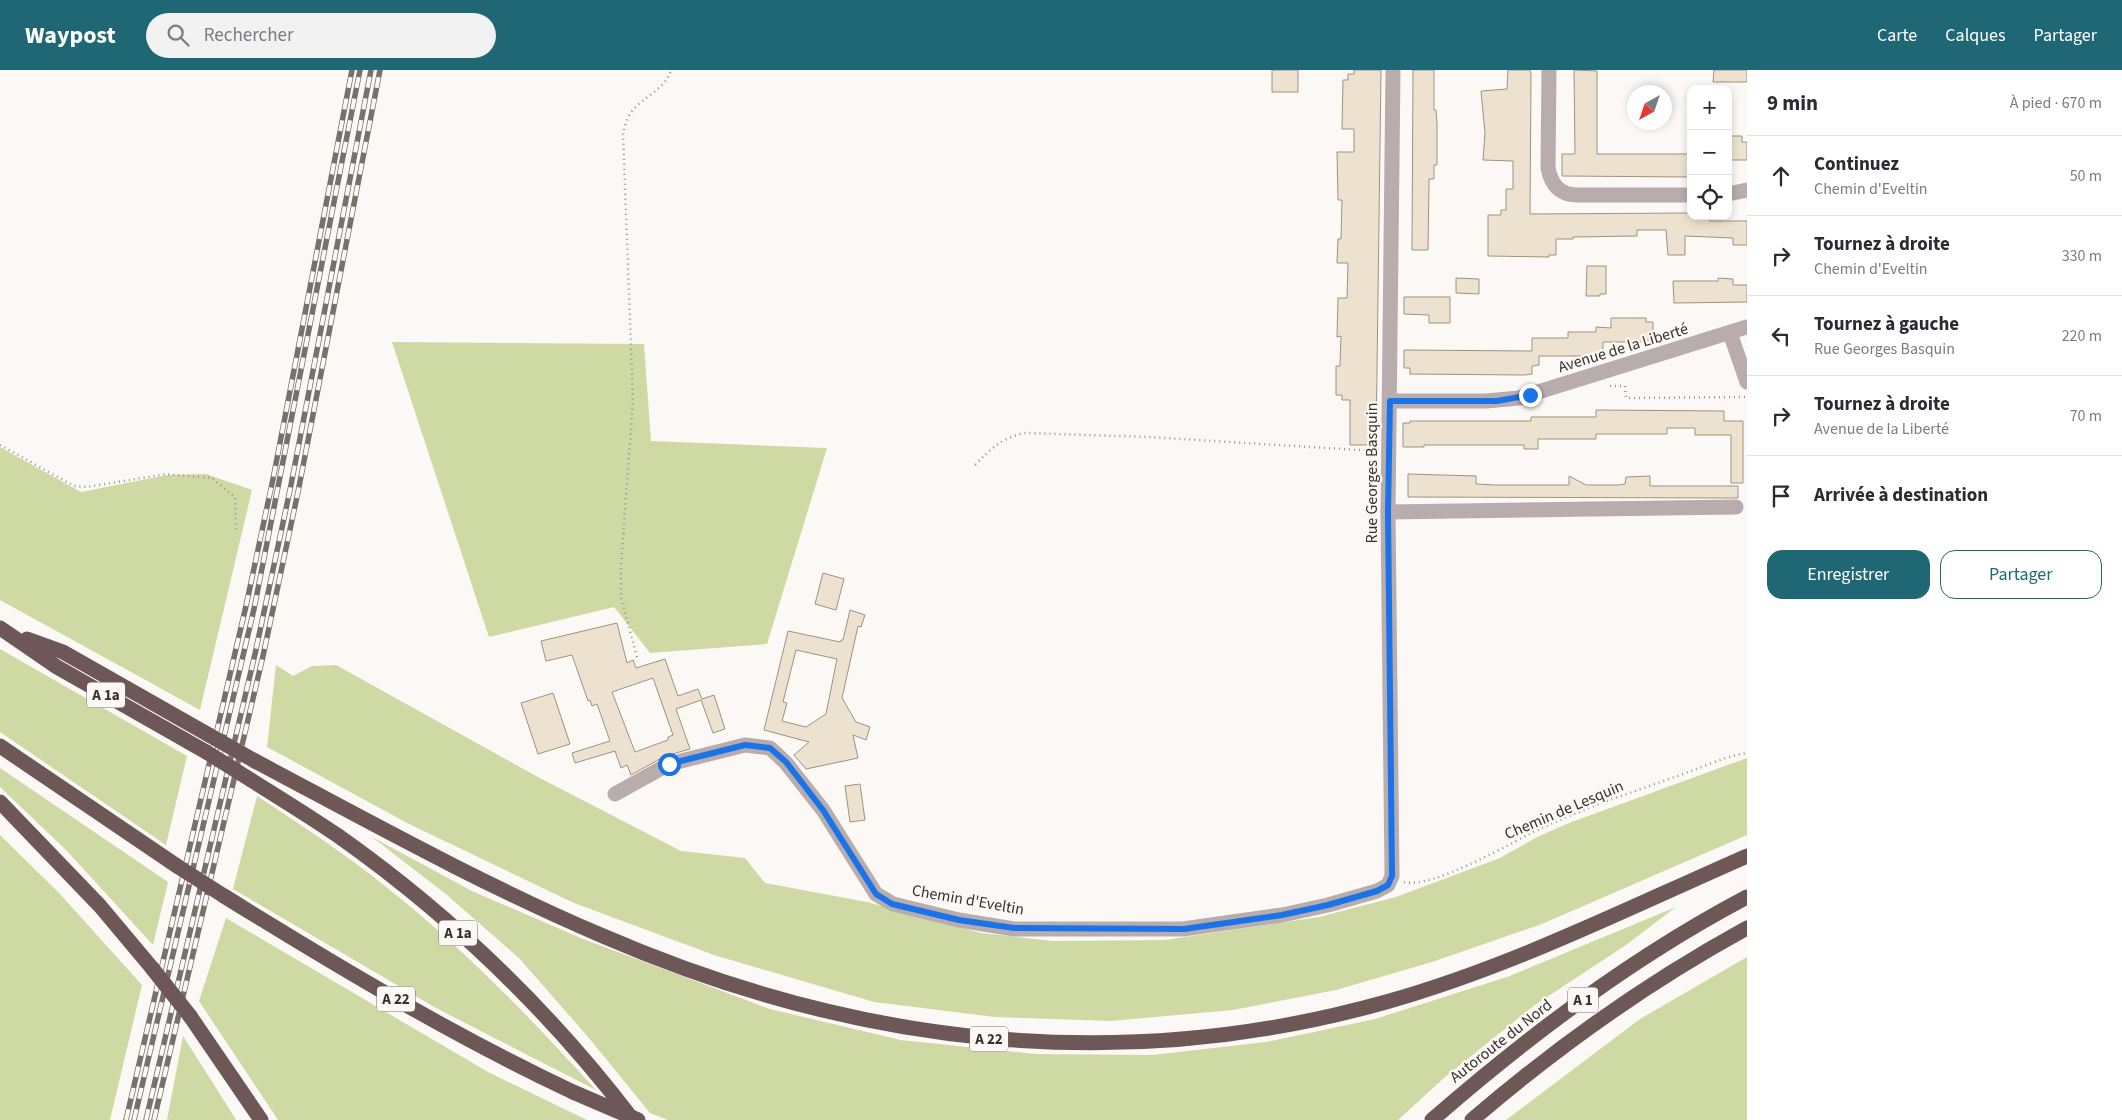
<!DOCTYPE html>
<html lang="fr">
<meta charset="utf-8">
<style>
:root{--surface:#fff;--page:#f2f2f3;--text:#2b2b33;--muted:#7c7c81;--line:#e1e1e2;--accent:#1f6775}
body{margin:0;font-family:"Source Sans 3",sans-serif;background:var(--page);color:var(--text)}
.controls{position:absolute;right:15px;top:15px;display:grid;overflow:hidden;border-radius:10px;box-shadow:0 2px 8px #0003}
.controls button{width:45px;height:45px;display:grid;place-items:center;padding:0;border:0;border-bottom:1px solid var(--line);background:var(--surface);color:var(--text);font:25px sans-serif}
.compass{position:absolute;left:1627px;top:15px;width:45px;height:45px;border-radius:50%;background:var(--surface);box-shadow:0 2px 8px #0003;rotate:220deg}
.stop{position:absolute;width:15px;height:15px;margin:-11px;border:4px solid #1a73e8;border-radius:50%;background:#fff}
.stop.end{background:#1a73e8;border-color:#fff;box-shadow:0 1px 5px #0008}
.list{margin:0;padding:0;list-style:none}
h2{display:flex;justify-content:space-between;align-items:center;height:65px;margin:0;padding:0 20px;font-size:21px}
h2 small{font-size:16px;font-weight:400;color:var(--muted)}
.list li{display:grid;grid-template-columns:32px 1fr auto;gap:15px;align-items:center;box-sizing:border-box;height:80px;padding:0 20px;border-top:1px solid var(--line)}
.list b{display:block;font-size:19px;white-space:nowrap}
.list p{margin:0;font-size:16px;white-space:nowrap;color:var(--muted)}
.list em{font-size:16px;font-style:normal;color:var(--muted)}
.actions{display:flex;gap:10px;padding:15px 20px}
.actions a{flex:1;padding:11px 0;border:1px solid var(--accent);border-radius:15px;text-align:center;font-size:18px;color:var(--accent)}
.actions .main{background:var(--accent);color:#fff}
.icon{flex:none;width:28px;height:28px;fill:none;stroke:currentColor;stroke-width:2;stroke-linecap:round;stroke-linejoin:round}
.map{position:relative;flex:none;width:1747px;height:1050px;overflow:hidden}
header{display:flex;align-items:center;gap:30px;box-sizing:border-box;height:70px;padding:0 25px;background:var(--accent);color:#fff}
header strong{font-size:24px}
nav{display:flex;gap:28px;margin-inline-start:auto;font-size:18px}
.search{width:350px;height:45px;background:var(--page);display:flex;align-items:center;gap:12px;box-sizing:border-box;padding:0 18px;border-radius:28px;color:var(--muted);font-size:19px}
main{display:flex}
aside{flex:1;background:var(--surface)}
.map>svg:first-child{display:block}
.green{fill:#cfd9a4}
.building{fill:#ece2cf;stroke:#9c9381;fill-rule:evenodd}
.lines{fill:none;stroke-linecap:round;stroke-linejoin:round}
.path{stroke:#9a9490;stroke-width:2.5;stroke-dasharray:1 4;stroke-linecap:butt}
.minor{stroke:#b8adac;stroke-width:15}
.highway{stroke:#6d5857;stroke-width:15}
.rail-casing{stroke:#77716c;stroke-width:5.5}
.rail{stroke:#fcf8f5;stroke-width:4;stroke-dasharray:11;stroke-linecap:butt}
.highway-bridge{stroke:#6d5857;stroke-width:15}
.route{stroke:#1a73e8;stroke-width:6}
.labels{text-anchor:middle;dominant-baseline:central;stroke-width:4.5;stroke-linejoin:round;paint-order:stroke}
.shield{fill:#fcf8f5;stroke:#736c68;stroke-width:1}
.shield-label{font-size:15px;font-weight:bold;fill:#38302b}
.street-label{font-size:16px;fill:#38302b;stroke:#fcf8f5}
</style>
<header>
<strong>Waypost</strong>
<div class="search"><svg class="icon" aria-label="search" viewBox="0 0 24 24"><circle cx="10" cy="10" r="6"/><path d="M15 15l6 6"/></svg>Rechercher</div>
<nav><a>Carte</a><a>Calques</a><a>Partager</a></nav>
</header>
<main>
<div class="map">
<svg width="1747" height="1050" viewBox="0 0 1747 1050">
<rect width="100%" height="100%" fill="#fcf8f5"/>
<!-- green -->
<g class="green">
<polygon points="392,272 644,274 651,371 827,378 767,574 650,583 614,537 489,567"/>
<polygon points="0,377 81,422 167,405 206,404 252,420 200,640 0,530"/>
<polygon points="0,579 187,686 166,775 0,662"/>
<polygon points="276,595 293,606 312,596 336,595 536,706 681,781 745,788 765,813 867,832 981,863 1053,871 1165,870 1319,847 1396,827 1500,788 1537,767 1569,753 1747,688 1747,765 1542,854 1432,892 1336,920 1233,940 1110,951 994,947 874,932 714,885 574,833 411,755 267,677"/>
<polygon points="0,698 168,812 153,875 67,781 0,717"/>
<path d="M257 726C301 755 344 783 385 816 462 877 530 947 596 1020L436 938 233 819Z"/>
<polygon points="0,765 59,823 142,915 110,1050 0,1050"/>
<polygon points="372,767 472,821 583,869 770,939 901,970 1036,984 1152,985 1266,972 1375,949 1507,907 1676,837 1626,875 1535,935 1445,1007 1398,1050 668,1050 650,1043 589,968 519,888 447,825"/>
<polygon points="226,848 488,1002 587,1050 278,1050 199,931"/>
<polygon points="1747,887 1747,1050 1506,1050 1640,949"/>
<polygon points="183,966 235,1048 236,1050 167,1050"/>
</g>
<!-- building -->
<g class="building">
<rect x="1272" y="0" width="26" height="22"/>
<polygon points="1354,0 1381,0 1376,375 1350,375 1350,330 1342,330 1342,325 1336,325 1336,296 1340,296 1341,266 1337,267 1338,228 1347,228 1348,193 1337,193 1338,169 1341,169 1342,130 1338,130 1337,82 1354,82 1354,59 1342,59 1343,10 1348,10 1348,4 1354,4"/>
<polygon points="1413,0 1434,0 1434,40 1436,40 1437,53 1437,95 1434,95 1434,109 1429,109 1428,180 1412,180"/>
<polygon points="1508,0 1530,0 1531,4 1530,144 1691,143 1691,146 1709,146 1709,151 1747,151 1747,175 1733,175 1733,168 1685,166 1685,185 1668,185 1666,160 1637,160 1637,166 1573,167 1573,169 1556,169 1556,185 1549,185 1549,187 1488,186 1488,145 1501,145 1501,140 1506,140 1506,119 1513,119 1513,91 1483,90 1485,63 1481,21 1507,19"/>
<polygon points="1574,0 1597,1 1597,84 1691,84 1691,107 1562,106 1562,84 1575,84"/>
<polygon points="1714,0 1747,0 1747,12 1713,12"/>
<polygon points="1728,66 1742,66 1742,72 1747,72 1747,90 1728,90"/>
<polygon points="1587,196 1606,196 1606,224 1600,224 1600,226 1586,226"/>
<polygon points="1456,208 1479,209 1479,224 1456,223"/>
<polygon points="1718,208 1733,209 1733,215 1747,215 1747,232 1674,233 1673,211 1718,211"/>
<polygon points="1404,227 1450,227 1450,253 1429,253 1429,245 1404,244"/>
<polygon points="1611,248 1646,248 1646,252 1653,252 1653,270 1646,270 1646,272 1603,272 1603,285 1596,286 1539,286 1539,295 1532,296 1532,304 1525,305 1410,304 1410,298 1404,298 1404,280 1532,281 1532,268 1568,268 1568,262 1596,262 1596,257 1611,258"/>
<polygon points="1596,340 1724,341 1724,351 1743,351 1743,413 1731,413 1731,365 1695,365 1695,358 1667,358 1667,364 1596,364 1596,369 1538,369 1538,379 1524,379 1524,375 1424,375 1424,377 1403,377 1403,353 1410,353 1410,351 1531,351 1531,347 1596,347"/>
<polygon points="1408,404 1476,406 1476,414 1495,415 1569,415 1569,406 1586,415 1619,415 1625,414 1626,407 1650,406 1650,416 1738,416 1738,428 1408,427"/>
<polygon points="823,503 844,509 836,540 815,534"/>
<path d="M850 540 865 545 861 557 858 556 842 628 856 652 870 657 866 670 853 665 858 688 806 699 794 685 809 672 764 660 788 561 840 572 841 570H843ZM796 580 837 589 826 644 806 657 782 651 787 633 783 632Z"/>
<path d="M617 553 627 593 633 590 636 598 665 589 678 626 698 619 702 629 714 625 725 659 713 663 701 630 676 639 690 679 665 686 631 705 627 695 621 698 615 681 575 693 572 683 610 671 597 634 592 636 590 630 588 631 572 585 546 591 541 571ZM653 608 673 665 668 667V670L635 682 612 622Z"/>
<polygon points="553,623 570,674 538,684 521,633"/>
<polygon points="860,714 865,750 850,752 845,716"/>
</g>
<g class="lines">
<!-- path -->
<g class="path">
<polyline points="1610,316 1625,316 1626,328 1746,327"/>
<polyline points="0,375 74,416 87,417 166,404 212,408 235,427 236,460"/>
<path d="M975 395C992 378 1000 369 1024 363L1149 367 1375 381"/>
<path d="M637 587 621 528V495L633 331 623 63C625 55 627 47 633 40 645 25 664 21 671 0"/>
<path d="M1404 812C1435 819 1513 771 1544 757 1590 736 1638 720 1686 703 1705 696 1726 686 1747 683"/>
</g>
<!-- minor -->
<g class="minor">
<path d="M1549 0 1548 98C1551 114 1559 124 1576 125H1691"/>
<polyline points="1728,124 1747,120"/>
<polyline points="1730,263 1747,312"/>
<polyline points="1390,331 1486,331 1519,328 1747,257"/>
<polyline points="1388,442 1736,437"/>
<polyline points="615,724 669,694 745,675 770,678 786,693 823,740 876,824 893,834 959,850 1014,859 1183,859 1282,845 1328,835 1377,821 1388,815 1392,806 1388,442 1393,0"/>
</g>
<!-- highway -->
<g class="highway">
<polyline points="0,558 57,597 208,683"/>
<polyline points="27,569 63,582 209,665"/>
<polyline points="0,676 177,796"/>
<path d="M255 691C370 752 483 815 603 866 855 975 1119 1007 1386 932 1511 897 1628 838 1747 786"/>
<path d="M251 710C280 728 309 746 337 765 449 844 550 941 633 1050"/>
<polyline points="0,732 100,836 152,898"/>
<path d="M224 826C337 896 452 965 573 1022"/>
<polyline points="190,946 261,1050"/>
<path d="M1432 1050C1528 966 1633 887 1747 827"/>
<path d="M1472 1050C1557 977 1648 912 1747 858"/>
</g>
<!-- rail casing -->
<g class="rail-casing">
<g id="rail">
<polyline points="126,1050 246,536 273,409 352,0"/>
<polyline points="134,1050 254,539 360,0"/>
<polyline points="146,1050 255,584 290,420 371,0"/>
<polyline points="154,1050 263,586 298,422 380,0"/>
</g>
</g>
<!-- rail -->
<use href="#rail" class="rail"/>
<!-- highway-bridge -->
<g class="highway-bridge">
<polyline points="209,665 255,691"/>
<polyline points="208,683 251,710"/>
<polyline points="177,796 224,826"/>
<polyline points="152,898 190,946"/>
<polyline points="573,1022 638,1050"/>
</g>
</g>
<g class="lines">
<!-- route -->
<polyline class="route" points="669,694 745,675 770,678 786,692 823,740 876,824 892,834 959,850 1014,858 1184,859 1282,845 1328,835 1377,821 1388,815 1392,806 1388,442 1390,331 1497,331 1530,325"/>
</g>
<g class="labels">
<!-- shield labels -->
<g class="shield">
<rect x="87" y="612.5" width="38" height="25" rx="4"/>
<rect x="439" y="850.5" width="38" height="25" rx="4"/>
<rect x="377" y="916.5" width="38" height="25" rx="4"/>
<rect x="1568" y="917.5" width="30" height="25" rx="4"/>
<rect x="970" y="956.5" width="38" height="25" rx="4"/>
</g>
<g class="shield-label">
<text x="106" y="625">A 1a</text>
<text x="458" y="863">A 1a</text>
<text x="396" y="929">A 22</text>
<text x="1583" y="930">A 1</text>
<text x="989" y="969">A 22</text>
</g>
<!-- street labels -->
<g class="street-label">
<text transform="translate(1623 278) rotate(-17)">Avenue de la Liberté</text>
<text transform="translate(1372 403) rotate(-90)">Rue Georges Basquin</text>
<text transform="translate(1564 740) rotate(-23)">Chemin de Lesquin</text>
<text transform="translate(968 830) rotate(10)">Chemin d'Eveltin</text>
<text transform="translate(1501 971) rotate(-38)">Autoroute du Nord</text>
</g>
</g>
</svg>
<div class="controls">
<button>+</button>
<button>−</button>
<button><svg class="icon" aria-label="locate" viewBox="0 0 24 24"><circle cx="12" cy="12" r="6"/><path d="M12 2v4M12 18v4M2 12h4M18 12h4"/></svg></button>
</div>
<svg class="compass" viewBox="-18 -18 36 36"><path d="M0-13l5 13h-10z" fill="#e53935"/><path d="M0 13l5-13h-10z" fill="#7c7c81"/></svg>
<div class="stop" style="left:669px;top:694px"></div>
<div class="stop end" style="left:1530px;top:325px"></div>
</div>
<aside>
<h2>9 min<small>À pied · 670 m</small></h2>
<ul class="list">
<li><svg class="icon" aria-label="ahead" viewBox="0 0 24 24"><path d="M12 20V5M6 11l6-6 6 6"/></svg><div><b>Continuez</b><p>Chemin d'Eveltin</p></div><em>50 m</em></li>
<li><svg class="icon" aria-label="right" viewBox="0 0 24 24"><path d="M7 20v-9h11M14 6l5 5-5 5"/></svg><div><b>Tournez à droite</b><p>Chemin d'Eveltin</p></div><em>330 m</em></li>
<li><svg class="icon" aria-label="left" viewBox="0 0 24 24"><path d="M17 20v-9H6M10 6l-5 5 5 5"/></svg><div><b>Tournez à gauche</b><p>Rue Georges Basquin</p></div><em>220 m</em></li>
<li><svg class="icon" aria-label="right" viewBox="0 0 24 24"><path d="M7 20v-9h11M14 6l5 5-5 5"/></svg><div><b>Tournez à droite</b><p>Avenue de la Liberté</p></div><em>70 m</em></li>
<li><svg class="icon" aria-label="arrive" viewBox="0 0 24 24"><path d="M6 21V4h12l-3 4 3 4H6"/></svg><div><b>Arrivée à destination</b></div></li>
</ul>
<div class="actions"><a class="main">Enregistrer</a><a>Partager</a></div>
</aside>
</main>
